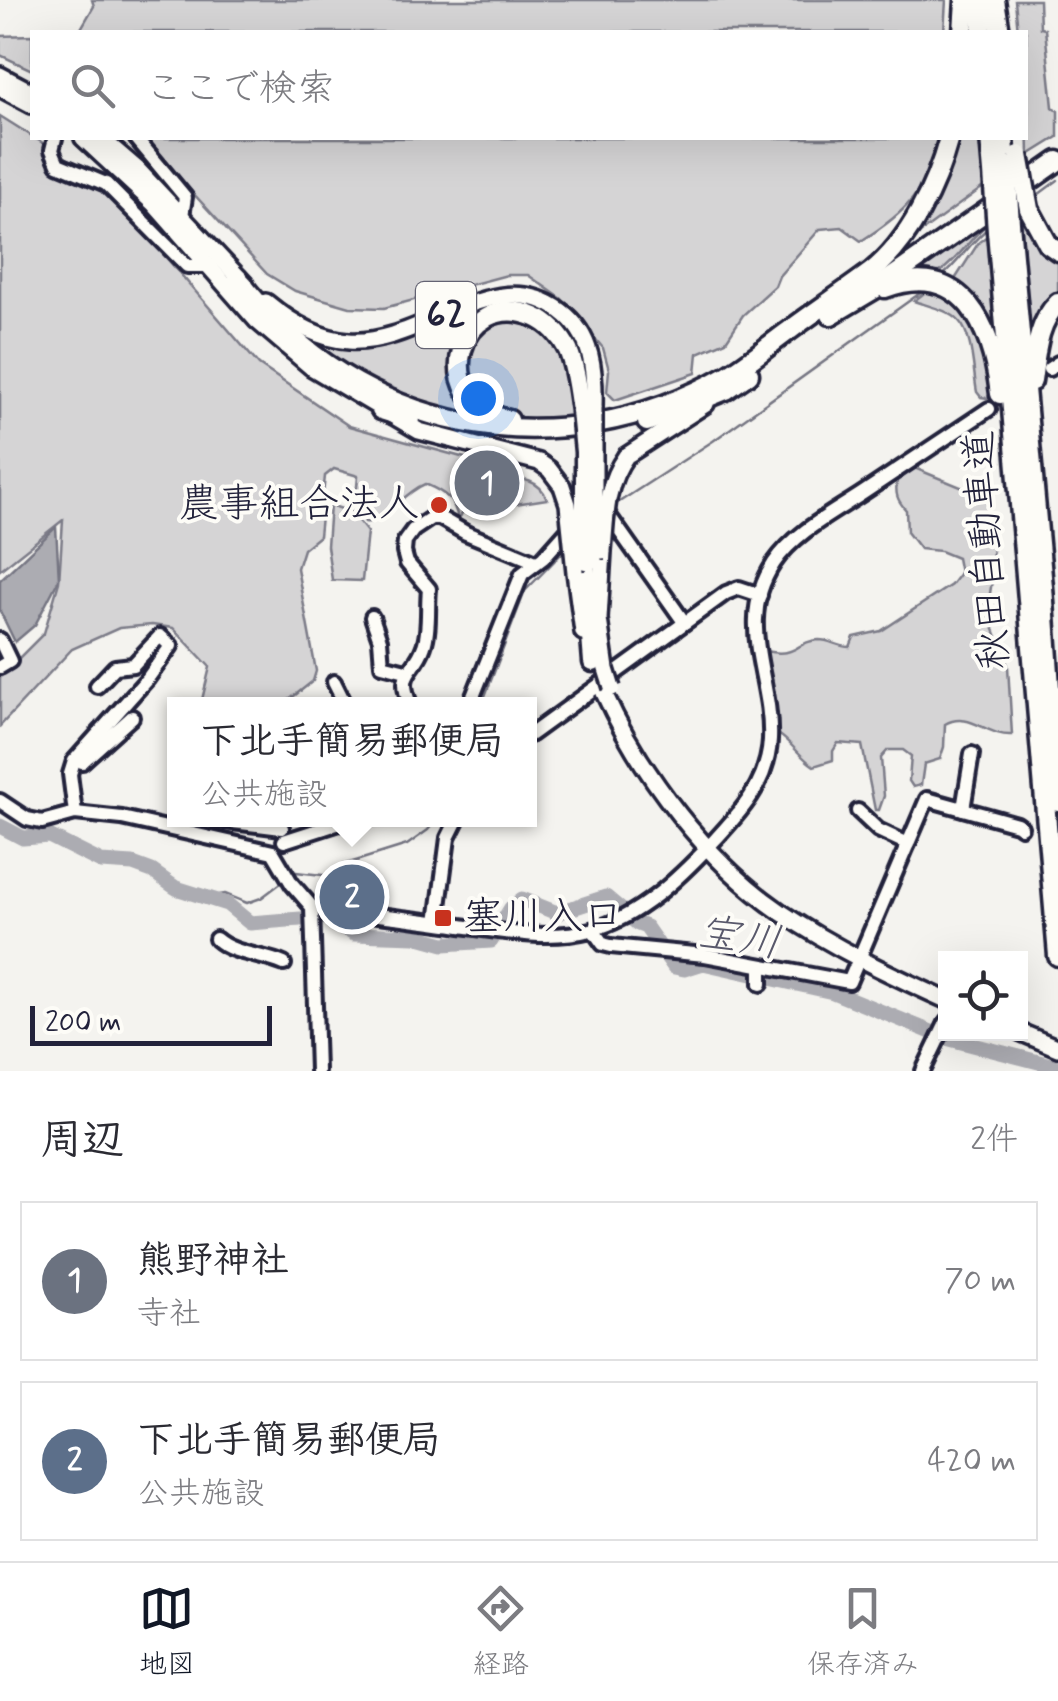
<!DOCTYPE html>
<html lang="ja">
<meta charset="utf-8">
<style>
:root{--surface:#fff;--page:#f2f2f3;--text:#2b2b33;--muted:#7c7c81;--line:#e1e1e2;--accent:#111827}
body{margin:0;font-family:Mynerve,"Klee One",sans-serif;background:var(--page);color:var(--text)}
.controls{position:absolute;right:30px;bottom:30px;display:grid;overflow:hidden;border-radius:0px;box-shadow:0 10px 40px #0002}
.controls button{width:90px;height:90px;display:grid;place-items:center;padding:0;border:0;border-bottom:2px solid var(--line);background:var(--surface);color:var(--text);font:50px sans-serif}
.scale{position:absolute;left:30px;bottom:25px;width:242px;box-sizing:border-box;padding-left:10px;border:5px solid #22223b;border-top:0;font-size:28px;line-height:35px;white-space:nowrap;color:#22223b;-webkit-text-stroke:8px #fdfcf7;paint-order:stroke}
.you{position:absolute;left:478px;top:398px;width:35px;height:35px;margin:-25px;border:8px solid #fff;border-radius:50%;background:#1a73e8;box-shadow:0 0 0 15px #1a73e833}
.badge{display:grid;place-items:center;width:65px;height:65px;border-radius:50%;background:var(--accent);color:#fff;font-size:32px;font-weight:700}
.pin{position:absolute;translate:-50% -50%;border:5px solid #fff;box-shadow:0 2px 10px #0006}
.popup{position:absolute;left:167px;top:697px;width:370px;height:130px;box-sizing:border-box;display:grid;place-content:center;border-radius:0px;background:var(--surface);filter:drop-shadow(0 2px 8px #0005);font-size:32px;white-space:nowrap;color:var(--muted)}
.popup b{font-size:38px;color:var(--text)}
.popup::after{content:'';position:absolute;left:50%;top:100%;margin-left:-20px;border:20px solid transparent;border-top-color:var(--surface)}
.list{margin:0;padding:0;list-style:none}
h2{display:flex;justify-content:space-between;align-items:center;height:130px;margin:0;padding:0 40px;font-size:42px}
h2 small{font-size:32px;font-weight:400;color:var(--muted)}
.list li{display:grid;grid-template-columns:65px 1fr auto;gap:30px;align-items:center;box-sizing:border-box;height:160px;margin:0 20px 20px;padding:0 20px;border:2px solid var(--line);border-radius:0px}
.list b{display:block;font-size:38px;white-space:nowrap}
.list p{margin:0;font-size:32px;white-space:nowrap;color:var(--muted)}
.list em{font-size:32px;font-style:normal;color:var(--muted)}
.icon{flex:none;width:55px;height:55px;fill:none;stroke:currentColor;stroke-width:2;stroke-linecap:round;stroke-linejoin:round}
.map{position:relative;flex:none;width:1058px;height:1071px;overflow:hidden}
.search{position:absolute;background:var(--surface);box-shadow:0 10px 40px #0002;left:30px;right:30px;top:30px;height:110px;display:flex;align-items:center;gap:25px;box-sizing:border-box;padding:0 35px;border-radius:0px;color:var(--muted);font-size:38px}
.sheet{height:490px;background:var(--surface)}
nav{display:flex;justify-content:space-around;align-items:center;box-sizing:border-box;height:140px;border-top:2px solid var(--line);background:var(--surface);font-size:28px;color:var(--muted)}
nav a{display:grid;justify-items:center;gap:5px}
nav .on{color:var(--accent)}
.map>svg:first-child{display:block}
.green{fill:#d5d4d5;stroke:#7c7b88;stroke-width:2.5}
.water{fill:#acacb2;stroke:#757582;stroke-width:2.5}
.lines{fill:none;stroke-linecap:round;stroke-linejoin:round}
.stream{stroke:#757582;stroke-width:2.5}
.river{stroke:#acacb2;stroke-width:15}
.minor-casing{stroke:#22223b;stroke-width:20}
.major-casing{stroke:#22223b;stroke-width:22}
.highway-casing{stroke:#22223b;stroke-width:25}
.minor{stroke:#fdfcf7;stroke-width:12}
.major{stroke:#fdfcf7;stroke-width:15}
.highway{stroke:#fdfcf7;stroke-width:18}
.major-bridge-casing{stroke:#22223b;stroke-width:22;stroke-linecap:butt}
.highway-bridge-casing{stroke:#22223b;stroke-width:25;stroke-linecap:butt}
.major-bridge{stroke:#fdfcf7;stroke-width:15}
.highway-bridge{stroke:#fdfcf7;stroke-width:18}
.poi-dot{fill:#c8321e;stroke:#fdfcf7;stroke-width:4}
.labels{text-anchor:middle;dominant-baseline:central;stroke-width:8;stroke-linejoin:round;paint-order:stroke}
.shield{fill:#fdfcf7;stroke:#646373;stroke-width:2.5}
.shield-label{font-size:38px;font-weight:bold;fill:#22223b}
.poi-label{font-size:40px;fill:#22223b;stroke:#fdfcf7;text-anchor:end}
.street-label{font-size:40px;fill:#22223b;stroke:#fdfcf7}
.water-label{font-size:42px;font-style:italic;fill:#59596b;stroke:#fdfcf7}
</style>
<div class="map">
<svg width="1058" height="1071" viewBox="0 0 1058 1071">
<rect width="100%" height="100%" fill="#f4f3ef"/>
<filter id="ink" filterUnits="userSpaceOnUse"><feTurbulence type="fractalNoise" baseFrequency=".01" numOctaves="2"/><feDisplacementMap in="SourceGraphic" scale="20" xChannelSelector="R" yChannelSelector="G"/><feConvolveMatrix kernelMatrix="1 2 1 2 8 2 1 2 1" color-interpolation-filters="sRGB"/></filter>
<g filter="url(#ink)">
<!-- green -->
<g class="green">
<polygon points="92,0 946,0 944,32 79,32 94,6"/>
<polygon points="1015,0 1039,0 1040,28 1045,29 1053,107 1058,111 1058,137 1029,155 1026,32 1018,32"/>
<polygon points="32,35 32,70 0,55 0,36"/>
<path d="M0 116 81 167 107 189 259 365 349 426 465 458 480 469C483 484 476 486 469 498 464 505 464 512 458 520 455 499 444 492 425 484 400 494 385 525 365 522L355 507 358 476 334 469 325 476 319 536 303 549 297 568 316 671 313 681 284 704H201L210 667 173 628 152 625 119 628 72 649 0 726V677L44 633 59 582 63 520 0 570Z"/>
<path d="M136 138H939C924 193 909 211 861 241L842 227 820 229 779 276 775 286 743 315 726 341 698 353 696 373 615 400 607 392 609 370 603 348 562 299 528 275H507L384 308 350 307 295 291 267 274 168 166Z"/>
<polygon points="957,138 982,138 986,185 905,244"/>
<path d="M990 212V222C971 236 960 258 940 272L954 281 979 242 991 233 1006 382 976 306 900 275Z"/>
<polygon points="1021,212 1058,256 1058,298 1033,339 1029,338"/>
<path d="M932 287C982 315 982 340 991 392L987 398 981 397 977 392C973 372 973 336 959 321 949 310 928 306 914 301Z"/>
<path d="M488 301 547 305C588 345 587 350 591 407L559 329 488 311 457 379 501 421 410 403 312 348 317 339 373 345 414 335Z"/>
<polygon points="501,316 543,327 563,354 579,417 535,420 504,415 467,385 468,342"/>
<path d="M912 467 963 488 985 487 992 528 993 574 989 600 992 624 1008 666 1012 735C988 737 969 710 945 724L944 747 940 759 924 764 921 785 913 787 909 781 911 756 903 750H888L881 758 884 796 879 810H875L862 745 838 743 833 751V760L814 766C800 757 792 743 778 734L765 651C799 658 795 641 819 640 831 640 837 647 850 647L854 637 881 631 951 585 960 573 957 558 940 551 920 549 907 532 906 510C897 500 895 494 897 480Z"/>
<path d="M498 478C518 479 539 477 547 499L503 506 494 501Z"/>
<polygon points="330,505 351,512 367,532 362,581 332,580 327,546"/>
</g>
<!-- water -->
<polygon class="water" points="56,527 59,579 35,625 15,642 0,611 0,580"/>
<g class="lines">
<!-- stream -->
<g class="stream">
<polyline points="1035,197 1058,180"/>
<path d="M941 277C960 262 971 240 991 226"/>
<polyline points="613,506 713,441 923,291"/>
<polyline points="482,704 525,591 567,548"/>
<polyline points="291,874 296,872 331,876 343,865 407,845 428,830 436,820"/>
<polyline points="208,897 225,894 247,903 261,898 285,880"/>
</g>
<!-- river -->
<polyline class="river" points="0,826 23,838 49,836 101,862 133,864 152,871 176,888 227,904 250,923 326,917 354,934 415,936 444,944 491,941 511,908 522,899 557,913 606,897 638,924 646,927 674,967 684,969 703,963 833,992 946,1038 1058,1067"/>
<!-- minor casing -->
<g class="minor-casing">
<g id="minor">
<polyline points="55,138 52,150 58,164 106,184 187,266 207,266"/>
<polyline points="136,138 185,197 182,216"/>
<polyline points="1049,369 1058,363"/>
<polyline points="605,510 684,622"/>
<polyline points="372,617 380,640 382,665 406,671"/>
<polyline points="0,640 10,661 0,667"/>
<polyline points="334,682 345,704"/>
<path d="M410 704C396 670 415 673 424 646 430 630 427 606 429 589L407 563 404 552 405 541 413 530 431 518H440L466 533 536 562"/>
<polyline points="470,704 522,574 543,558 575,522"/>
<polyline points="530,735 726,593 739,588 760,595"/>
<polyline points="82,762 132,717"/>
<path d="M0 801 27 819 42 822 75 813 122 818 273 852 292 884 312 907C355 912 397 917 440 923 487 929 544 942 591 930 638 918 679 878 712 843 740 813 768 783 770 740 773 677 734 624 774 563 795 532 833 513 863 493 905 465 947 437 989 409"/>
<polyline points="963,809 972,754"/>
<polyline points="858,811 878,830 908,844"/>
<polyline points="75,813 70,774 74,761 148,678 171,646 160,636 133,665 115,667 97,686"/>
<polyline points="216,820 282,828"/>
<polyline points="284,841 349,820"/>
<polyline points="312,907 317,1071"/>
<polyline points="437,922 448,838 457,820"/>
<polyline points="593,930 603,944 611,946 705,955 849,982 927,799 1017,824 1021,827"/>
<path d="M216 939C234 955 262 954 284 964"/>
<polyline points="761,984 761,966"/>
<polyline points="923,1071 946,1023"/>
</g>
</g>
<!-- major casing -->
<g class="major-casing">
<g id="major">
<polyline points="0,75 32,92"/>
<polyline points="0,88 32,105"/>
<polyline points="83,138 154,204 257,321 311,367 419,431 539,462 549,469 562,486"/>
<polyline points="101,138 137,169 245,284"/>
<path d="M266 302C289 321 319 339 349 341 422 346 494 261 561 311 593 335 595 371 594 408"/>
<polyline points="626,456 706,404"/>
<polyline points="603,551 599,619 606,669"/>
<polyline points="575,572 583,632"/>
<path d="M604 693C641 774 708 863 782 913 834 948 889 974 946 1000"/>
<polyline points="1020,1032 1058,1048"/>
</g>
</g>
<!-- highway casing -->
<g class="highway-casing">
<g id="highway">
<polyline points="979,0 982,32"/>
<polyline points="995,0 1000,32"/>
<polyline points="963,32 965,0"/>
<polyline points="990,138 993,172"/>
<polyline points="1004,138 1006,165"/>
<polyline points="1029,209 1048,244 1058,251"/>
<polyline points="1010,223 1043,587 1058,802"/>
<polyline points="997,231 1058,956"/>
<path d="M238 279C358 436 558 472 728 375 750 362 770 344 790 330 817 310 844 292 871 272 910 241 936 186 949 138"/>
<path d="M885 288C964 259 992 328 1000 394"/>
<polyline points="831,315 878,287 1058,161"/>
<path d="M1032 381C1036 354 1037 323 1058 303"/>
<polyline points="381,410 410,419"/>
<path d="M509 420C425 402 459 285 535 317 549 323 561 336 568 350 576 368 578 391 581 411"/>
<polyline points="647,422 726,390 749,374"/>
<polyline points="585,560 593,662"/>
</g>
</g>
<!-- minor -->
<use href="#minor" class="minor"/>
<!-- major -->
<use href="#major" class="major"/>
<!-- highway -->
<use href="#highway" class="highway"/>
<!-- major-bridge casing -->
<g class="major-bridge-casing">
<g id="major-bridge">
<polyline points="594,408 594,560"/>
<polyline points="562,486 568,504 575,572"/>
<path d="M603 551C606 516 605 485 626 456"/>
<polyline points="606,669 612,688"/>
</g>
</g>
<!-- highway-bridge casing -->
<g class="highway-bridge-casing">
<g id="highway-bridge">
<polyline points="1019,155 1029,209"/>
<polyline points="1006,165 1010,223"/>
<polyline points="993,172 997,231"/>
<polyline points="581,411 585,452 585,560"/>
</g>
</g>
<!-- major-bridge -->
<use href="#major-bridge" class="major-bridge"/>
<!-- highway-bridge -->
<use href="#highway-bridge" class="highway-bridge"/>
</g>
</g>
<!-- markers -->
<g class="poi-dot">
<circle cx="439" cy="505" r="10"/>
<rect x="433" y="908" width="20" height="20" rx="5"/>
</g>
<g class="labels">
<!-- shield labels -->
<rect class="shield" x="416" y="282" width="60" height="66" rx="8"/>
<g class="shield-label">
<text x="446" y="315">62</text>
</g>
<!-- poi labels -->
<g class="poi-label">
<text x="419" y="505">農事組合法人</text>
<text x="463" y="918" text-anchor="start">塞川入口</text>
</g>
<!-- street labels -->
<g class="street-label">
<text transform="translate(988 550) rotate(-94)">秋田自動車道</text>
</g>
<!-- water labels -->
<g class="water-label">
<text transform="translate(739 939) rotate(9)">宝川</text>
</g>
</g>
</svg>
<div class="controls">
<button><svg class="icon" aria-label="locate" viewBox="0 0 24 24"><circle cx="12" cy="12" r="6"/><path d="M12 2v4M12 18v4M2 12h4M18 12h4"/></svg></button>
</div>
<div class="scale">200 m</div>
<div class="you"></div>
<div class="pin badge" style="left:487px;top:483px;background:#6b7280">1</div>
<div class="pin badge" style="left:352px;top:897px;background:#5c6f8a">2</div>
<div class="popup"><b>下北手簡易郵便局</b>公共施設</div>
<div class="search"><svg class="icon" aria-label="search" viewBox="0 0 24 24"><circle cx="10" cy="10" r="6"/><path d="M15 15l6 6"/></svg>ここで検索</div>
</div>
<section class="sheet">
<h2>周辺<small>2件</small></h2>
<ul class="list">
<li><span class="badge" style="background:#6b7280">1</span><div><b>熊野神社</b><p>寺社</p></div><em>70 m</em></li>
<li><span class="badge" style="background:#5c6f8a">2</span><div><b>下北手簡易郵便局</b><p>公共施設</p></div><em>420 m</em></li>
</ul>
</section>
<nav>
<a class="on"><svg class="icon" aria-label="map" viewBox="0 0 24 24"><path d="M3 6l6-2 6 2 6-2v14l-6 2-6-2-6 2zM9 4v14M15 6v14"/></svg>地図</a>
<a><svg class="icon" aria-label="directions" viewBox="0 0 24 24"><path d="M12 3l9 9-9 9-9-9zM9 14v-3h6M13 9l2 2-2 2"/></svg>経路</a>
<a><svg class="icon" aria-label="saved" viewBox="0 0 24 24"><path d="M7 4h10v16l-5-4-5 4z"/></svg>保存済み</a>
</nav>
